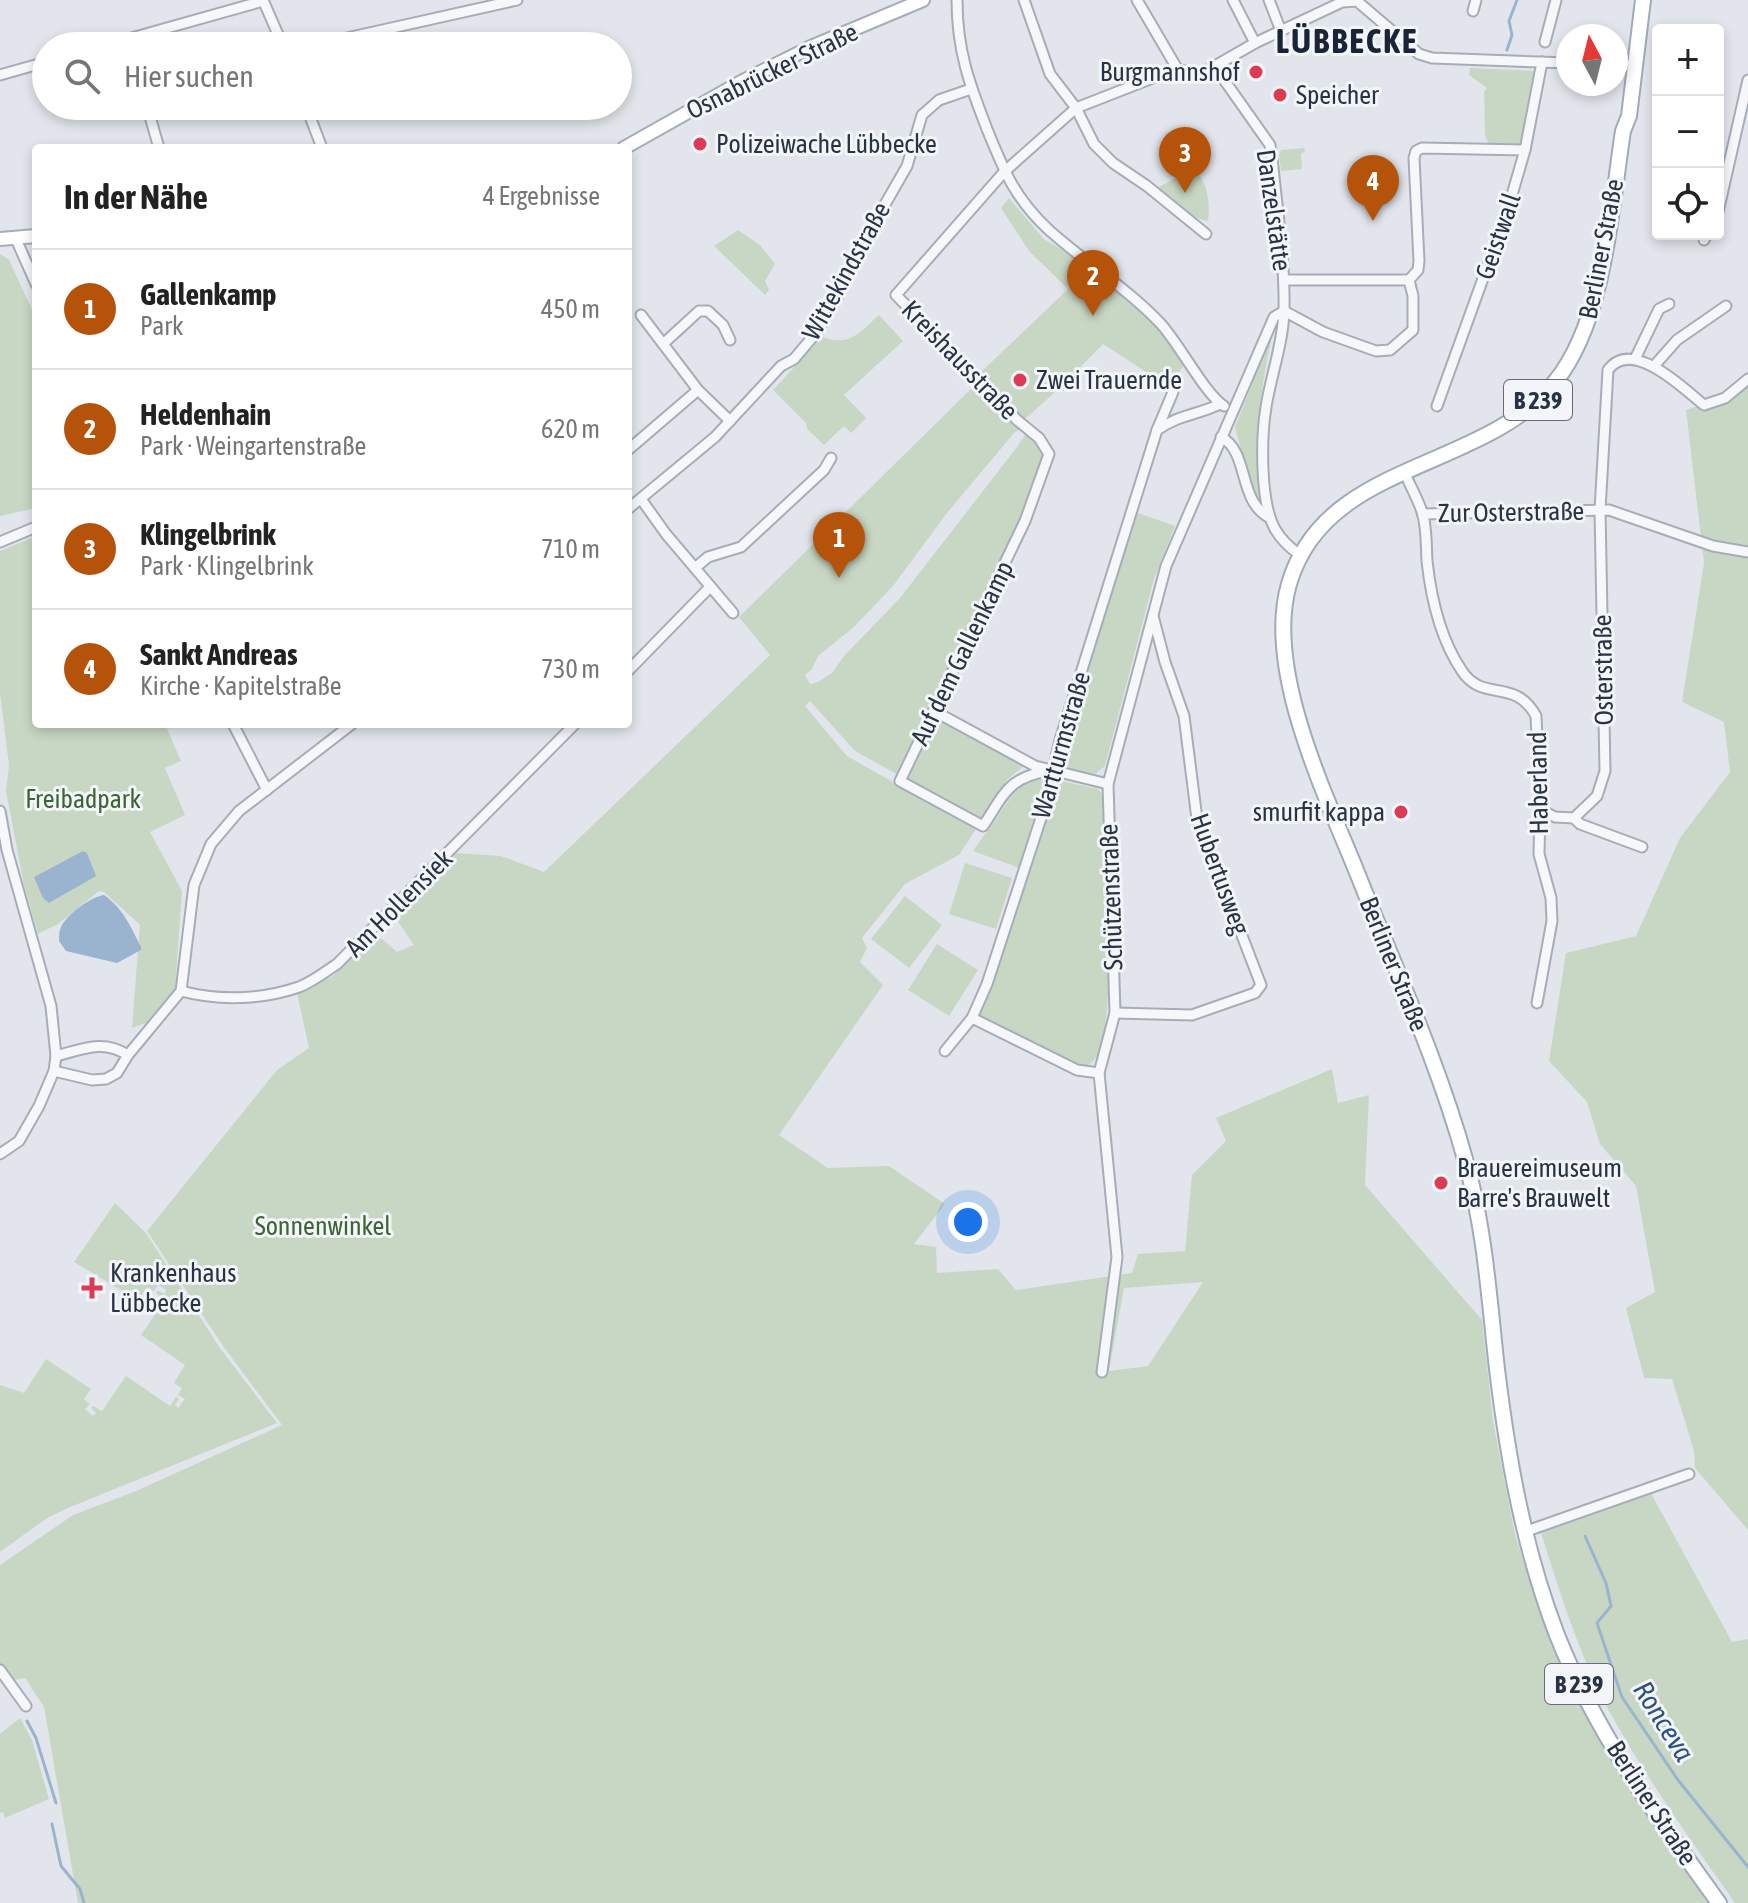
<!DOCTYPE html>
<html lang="de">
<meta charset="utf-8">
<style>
:root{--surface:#fff;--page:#f6f6f6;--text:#222;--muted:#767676;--line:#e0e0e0;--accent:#b45309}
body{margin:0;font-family:"Asap Condensed",sans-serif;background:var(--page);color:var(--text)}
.controls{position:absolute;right:24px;top:24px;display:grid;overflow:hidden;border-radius:8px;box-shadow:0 4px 12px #0003}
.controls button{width:72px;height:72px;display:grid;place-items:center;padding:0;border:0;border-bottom:2px solid var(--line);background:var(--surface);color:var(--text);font:40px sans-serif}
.compass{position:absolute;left:1556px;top:24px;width:72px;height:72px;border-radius:50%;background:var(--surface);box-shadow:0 4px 12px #0003;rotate:353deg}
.you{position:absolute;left:968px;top:1222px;width:28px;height:28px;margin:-20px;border:6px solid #fff;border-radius:50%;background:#1a73e8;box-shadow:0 0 0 12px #1a73e833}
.badge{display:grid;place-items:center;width:52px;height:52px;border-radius:50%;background:var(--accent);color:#fff;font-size:26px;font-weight:700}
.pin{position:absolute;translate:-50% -66px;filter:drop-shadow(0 2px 4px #0008)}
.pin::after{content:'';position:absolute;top:42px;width:28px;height:24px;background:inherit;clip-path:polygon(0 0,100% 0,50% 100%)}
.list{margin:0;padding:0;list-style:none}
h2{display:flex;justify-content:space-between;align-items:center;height:104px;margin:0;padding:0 32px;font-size:34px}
h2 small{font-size:26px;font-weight:400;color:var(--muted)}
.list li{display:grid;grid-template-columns:52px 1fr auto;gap:24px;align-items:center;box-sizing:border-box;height:120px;padding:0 32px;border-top:2px solid var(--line)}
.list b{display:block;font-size:30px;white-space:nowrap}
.list p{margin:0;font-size:26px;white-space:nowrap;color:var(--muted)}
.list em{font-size:26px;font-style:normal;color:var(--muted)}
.icon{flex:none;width:44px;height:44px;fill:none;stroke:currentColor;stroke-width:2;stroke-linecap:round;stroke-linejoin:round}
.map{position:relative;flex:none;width:1748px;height:1903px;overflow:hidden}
.search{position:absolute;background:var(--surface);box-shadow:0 4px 12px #0003;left:32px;top:32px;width:600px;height:88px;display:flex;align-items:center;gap:20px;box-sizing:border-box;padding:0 28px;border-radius:44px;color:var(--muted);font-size:30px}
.panel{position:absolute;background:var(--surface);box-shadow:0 4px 12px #0003;left:32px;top:144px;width:600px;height:584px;border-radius:8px}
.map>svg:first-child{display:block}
.green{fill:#c8d7c3;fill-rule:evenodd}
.water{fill:#9ab4d0}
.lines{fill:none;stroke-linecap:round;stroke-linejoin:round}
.stream{stroke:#9ab4d0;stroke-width:3}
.street-casing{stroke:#a6adb7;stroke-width:13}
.secondary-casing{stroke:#a6adb7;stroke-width:16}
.primary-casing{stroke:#a0aab9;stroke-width:18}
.street{stroke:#f6f7fa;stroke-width:9}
.secondary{stroke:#fff;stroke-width:12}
.primary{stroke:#fff;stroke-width:14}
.poi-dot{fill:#dd3b54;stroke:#f3f5f9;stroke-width:3}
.labels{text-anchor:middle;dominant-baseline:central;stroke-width:6;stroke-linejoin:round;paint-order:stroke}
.shield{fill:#f3f5f9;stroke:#656d7c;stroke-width:2}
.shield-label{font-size:24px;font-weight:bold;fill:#283346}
.street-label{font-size:26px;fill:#283346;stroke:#f3f5f9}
.poi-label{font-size:26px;fill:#283346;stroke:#f3f5f9;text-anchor:start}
.park-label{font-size:26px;fill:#3d6434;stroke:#f3f5f9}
.water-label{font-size:28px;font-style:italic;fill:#2d527f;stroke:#f3f5f9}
.district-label{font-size:34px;font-weight:bold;letter-spacing:2px;fill:#1a2437;stroke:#f3f5f9}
</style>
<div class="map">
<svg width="1748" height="1903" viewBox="0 0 1748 1903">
<rect width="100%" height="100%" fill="#e2e6ec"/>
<!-- green -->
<g class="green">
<polygon points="1470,68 1536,71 1522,144 1488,143 1485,134 1484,92 1487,88 1469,75"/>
<polygon points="1304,148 1305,152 1301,153 1302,169 1281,171 1279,155 1281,150"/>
<path d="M1183 166C1207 170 1211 201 1208 221L1193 217 1157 188 1174 179 1177 169Z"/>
<polygon points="1009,198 1044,239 1078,259 1130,300 1161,332 1184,364 1171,388 1103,344 1064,384 1024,420 977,376 1068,289 1029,251 1001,208"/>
<polygon points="738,230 760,245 775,264 765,281 769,290 765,295 714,246"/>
<polygon points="0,254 9,260 36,318 36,508 0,516"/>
<path d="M879 315 903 341 844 395 866 418 851 433 844 426 824 445 807 429 806 423 773 390 822 337C850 347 859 333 879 315Z"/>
<path d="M1273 332C1259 394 1254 443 1261 507L1255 501 1235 427Z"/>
<path d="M976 384 1045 452 1027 506 900 776 855 751 810 701 805 706 847 756 976 829 959 855 905 884 862 938 867 948 860 962 883 985 779 1135 828 1168 889 1166 945 1204 914 1244 936 1247 937 1273 998 1269 1016 1290 1132 1273 1138 1254 1185 1251 1192 1175 1226 1141 1216 1118 1332 1069 1338 1103 1369 1095 1365 1185 1482 1320 1493 1421 1515 1535 1551 1645 1584 1712 1664 1840 1708 1903H78L44 1707 25 1678 12 1680 0 1664V1565L73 1515 136 1491 282 1425 223 1346 147 1231 277 1070 309 1048 297 993 333 976 376 934 397 952 414 945 394 916 455 853 501 856 544 872 770 655 739 617ZM1021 429 1025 435 1017 447 900 598 844 656 832 673 818 682 810 684 805 675 812 669 818 656 853 628 893 586 947 513 1014 433ZM1203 1282 1148 1366 1109 1371 1124 1288Z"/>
<polygon points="1748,386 1748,1530 1695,1468 1694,1451 1672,1379 1644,1378 1626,1308 1655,1292 1636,1186 1600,1144 1587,1102 1549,1061 1566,953 1636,936 1680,838 1730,772 1724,722 1682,702 1704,563 1686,410 1729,396"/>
<polygon points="1135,512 1175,526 1154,579 1105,766 1095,774 1065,769 1060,762 1060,752"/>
<polygon points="36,536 36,724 165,724 181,761 165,768 185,815 150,832 182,891 175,990 149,1022 132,1028 140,925 104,892 99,891 58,924 38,934 24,885 6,791 9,765 0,693 0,551"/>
<polygon points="937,716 1025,765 1008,779 982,820 907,779"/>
<polygon points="1043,778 1051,781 1022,869 973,851 1019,786"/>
<path d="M1062 781 1098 789 1103 795C1101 847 1121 1024 1095 1059 1091 1065 1086 1066 1079 1066L983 1019 979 1013 1055 789Z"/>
<polygon points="965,863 1012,878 996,929 949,914"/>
<polygon points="905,896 942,925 909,968 871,939"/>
<polygon points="937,944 978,970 949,1016 908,990"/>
<polygon points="115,1203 146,1233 220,1348 277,1423 68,1508 47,1518 0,1552 0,1385 24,1393 46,1359 91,1389 84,1399 90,1404 85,1409 93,1416 96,1413 91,1408 93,1406 102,1411 126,1376 170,1406 176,1397 179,1399 175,1405 178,1408 185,1399 178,1395 182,1388 174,1383 185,1365 141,1335 165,1300 156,1293 158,1291 165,1294 166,1290 158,1284 154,1291 147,1287 132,1309 125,1303 129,1295 74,1262"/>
<path d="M1646 1484 1732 1642 1748 1639V1903H1735C1694 1845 1652 1786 1617 1725 1581 1663 1560 1593 1539 1526Z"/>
<polygon points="20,1718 32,1740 49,1799 5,1818 3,1812 0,1813 0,1734"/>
</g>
<!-- water -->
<g class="water">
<polygon points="83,851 87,853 96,876 49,903 43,898 34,877"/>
<path d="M104 895C123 908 131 927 141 947V950L117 963 66 951 59 941C59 936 59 931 61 927 66 915 92 896 104 895Z"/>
</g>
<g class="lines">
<!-- stream -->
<g class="stream">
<polyline points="1507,50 1512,35 1509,21 1517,0"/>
<polyline points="1585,1536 1606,1583 1611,1606 1597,1623 1622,1697 1678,1780 1748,1867"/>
<polyline points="27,1721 36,1738 56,1803"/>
<polyline points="52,1824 61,1866 80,1889 84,1903"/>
</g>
<!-- street casing -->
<g class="street-casing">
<g id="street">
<polyline points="263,0 283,46"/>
<path d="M957 0C957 50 969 83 987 129 1004 171 1015 199 1050 231 1086 263 1128 289 1161 324 1180 345 1205 394 1224 406"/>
<polyline points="1024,0 1050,74 1076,108 1094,144 1113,163 1147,186 1206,234"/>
<polyline points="1137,0 1178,70"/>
<polyline points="1233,0 1255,43"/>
<polyline points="1269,0 1281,31"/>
<polyline points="1473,11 1476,0"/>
<polyline points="1545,42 1556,0"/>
<polyline points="103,46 263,1"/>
<polyline points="311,46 517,0"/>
<polyline points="1616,65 1633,65"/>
<path d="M1215 67 1270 145 1272 158C1277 209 1285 260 1284 311 1283 344 1271 375 1266 407 1261 438 1260 502 1275 529 1281 540 1290 548 1300 555"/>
<polyline points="0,75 46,62"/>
<polyline points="147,106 159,148"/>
<polyline points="306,106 322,148"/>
<polyline points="1718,212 1748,80"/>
<polyline points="15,237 36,284"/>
<polyline points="1704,240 1707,234"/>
<polyline points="1284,280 1409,280"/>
<polyline points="1409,280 1418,270 1419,261 1414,158 1416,151 1422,148 1525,150"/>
<polyline points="1284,311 1323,332 1376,351 1390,350 1413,330 1413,296 1409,280"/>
<polyline points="641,315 698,390 730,421"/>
<polyline points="663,344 699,311 708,311 723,325 730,340"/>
<polyline points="1635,359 1659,309 1669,304"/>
<polyline points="1654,366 1677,340 1726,306"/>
<polyline points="1437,406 1507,212 1525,150 1542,62"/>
<polyline points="1157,430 1173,392"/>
<path d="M1221 437C1250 452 1237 501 1270 518"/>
<polyline points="628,450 698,390"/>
<path d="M1405 473C1410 486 1418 499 1422 512 1427 527 1426 545 1427 561 1431 598 1441 640 1462 671 1483 703 1515 677 1536 716L1540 810 1539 854 1551 898 1552 921 1537 1003"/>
<polyline points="641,499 666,534 733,613"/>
<polyline points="628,509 715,437 781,366 794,359 816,333 837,298 872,227 907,166 922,115 939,100 971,89"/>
<polyline points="1423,514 1609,510 1713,546 1748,552"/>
<polyline points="0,542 36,527"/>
<polyline points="695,568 708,557 741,547 824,470 831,458"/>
<polyline points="628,671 710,587"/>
<polyline points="934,711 1035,766 1108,784"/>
<polyline points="233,724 267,790"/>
<path d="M1051 770C1007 778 1006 792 983 826L900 781 1025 521 1049 454 1039 438 1017 420 896 295 1004 172 1076 108 1163 74 1178 70 1199 73 1208 70 1255 43 1342 2 1357 1 1419 54 1432 58 1568 63"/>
<path d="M1540 810 1555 817 1574 818 1597 796 1605 771 1600 510 1608 370C1632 337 1684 389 1704 405L1725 398 1748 379"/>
<polyline points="0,811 7,850 51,1006 56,1056 54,1071 39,1106 19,1141 0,1154"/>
<polyline points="1574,818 1580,824 1642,847"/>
<path d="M181 991C219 1001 261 1000 299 987 312 982 325 972 337 964L575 724"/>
<polyline points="1115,1013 1192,1015 1255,993 1261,985 1197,819 1184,716 1165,662 1153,616"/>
<polyline points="972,1018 1077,1070 1099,1073"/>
<path d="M945 1051 972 1018 987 984 1056 772V756L1060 740 1157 430C1180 414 1198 415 1220 404"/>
<path d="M56 1056C83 1049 103 1039 128 1055"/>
<polyline points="54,1071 92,1080 106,1079 117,1073 128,1055 181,991 194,885 211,844 239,811 352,724"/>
<polyline points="1102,1372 1117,1257 1099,1073 1115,1013 1108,784 1166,566 1274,317 1284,311"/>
<polyline points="1524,1532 1689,1474"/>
<polyline points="0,1670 26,1706"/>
</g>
</g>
<!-- secondary casing -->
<g class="secondary-casing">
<g id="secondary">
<polyline points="624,148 743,81 811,47 923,0"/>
<polyline points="0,239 36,236"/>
</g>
</g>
<!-- primary casing -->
<g class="primary-casing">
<path id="primary" d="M1643 0 1629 116 1623 131C1611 209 1605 320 1555 382 1483 472 1325 460 1289 584 1264 670 1326 795 1358 875 1395 968 1438 1062 1465 1159 1485 1228 1489 1298 1497 1369 1508 1460 1524 1549 1557 1635 1595 1731 1658 1819 1719 1903"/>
</g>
<!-- street -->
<use href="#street" class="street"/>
<!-- secondary -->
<use href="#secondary" class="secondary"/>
<!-- primary -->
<use href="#primary" class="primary"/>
</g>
<!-- markers -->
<g class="poi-dot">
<circle cx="1256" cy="72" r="8"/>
<circle cx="1280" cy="95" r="8"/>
<circle cx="700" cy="144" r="8"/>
<circle cx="1020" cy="380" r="8"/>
<circle cx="1401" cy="812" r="8"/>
<circle cx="1441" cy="1183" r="8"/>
<path d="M88 1276h8v8h8v8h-8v8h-8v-8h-8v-8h8z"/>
</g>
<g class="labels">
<!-- shield labels -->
<g class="shield">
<rect x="1504" y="380" width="68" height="40" rx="6"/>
<rect x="1545" y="1664" width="68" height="40" rx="6"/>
</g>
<g class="shield-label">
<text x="1538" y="400">B 239</text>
<text x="1579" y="1684">B 239</text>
</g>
<!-- street labels -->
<g class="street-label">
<text transform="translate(772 71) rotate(-26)">Osnabrücker Straße</text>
<text transform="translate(1274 210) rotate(82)">Danzelstätte</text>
<text transform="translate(1498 236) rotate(-71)">Geistwall</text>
<text transform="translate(1601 249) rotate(-79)">Berliner Straße</text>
<text transform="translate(846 271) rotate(-61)">Wittekindstraße</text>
<text transform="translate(960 360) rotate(46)">Kreishausstraße</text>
<text transform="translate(1511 512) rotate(-1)">Zur Osterstraße</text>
<text transform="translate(962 653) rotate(-64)">Auf dem Gallenkamp</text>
<text transform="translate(1603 670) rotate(-91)">Osterstraße</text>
<text transform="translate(1061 745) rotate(-74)">Wartturmstraße</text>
<text transform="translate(1538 783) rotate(-91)">Haberland</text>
<text transform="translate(1220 874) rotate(70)">Hubertusweg</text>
<text transform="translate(1111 897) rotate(-92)">Schützenstraße</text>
<text transform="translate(399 903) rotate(-45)">Am Hollensiek</text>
<text transform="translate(1394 964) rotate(68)">Berliner Straße</text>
<text transform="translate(1652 1803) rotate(57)">Berliner Straße</text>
</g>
<!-- poi labels -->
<g class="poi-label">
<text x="1240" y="72" text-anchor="end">Burgmannshof</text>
<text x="1296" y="95">Speicher</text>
<text x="716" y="144">Polizeiwache Lübbecke</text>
<text x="1036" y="380">Zwei Trauernde</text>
<text x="1385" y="812" text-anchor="end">smurfit kappa</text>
<text x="1457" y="1168">Brauereimuseum<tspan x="1457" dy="30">Barre's Brauwelt</tspan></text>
<text x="110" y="1273">Krankenhaus<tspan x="110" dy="30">Lübbecke</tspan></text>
</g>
<!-- park labels -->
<g class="park-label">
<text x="83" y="799">Freibadpark</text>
<text x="323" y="1226">Sonnenwinkel</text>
</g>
<!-- water labels -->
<g class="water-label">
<text transform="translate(1664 1721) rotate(58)">Ronceva</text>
</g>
<!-- district labels -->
<g class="district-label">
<text x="1347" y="40">LÜBBECKE</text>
</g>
</g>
</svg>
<div class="controls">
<button>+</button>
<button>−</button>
<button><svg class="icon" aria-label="locate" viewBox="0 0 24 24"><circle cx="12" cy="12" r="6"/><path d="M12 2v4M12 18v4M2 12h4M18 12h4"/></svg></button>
</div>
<svg class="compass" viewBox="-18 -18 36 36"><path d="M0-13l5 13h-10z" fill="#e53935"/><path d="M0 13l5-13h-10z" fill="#767676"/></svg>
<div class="you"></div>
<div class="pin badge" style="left:839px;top:578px">1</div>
<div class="pin badge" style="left:1093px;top:316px">2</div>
<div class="pin badge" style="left:1185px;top:193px">3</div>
<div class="pin badge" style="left:1373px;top:221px">4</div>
<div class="search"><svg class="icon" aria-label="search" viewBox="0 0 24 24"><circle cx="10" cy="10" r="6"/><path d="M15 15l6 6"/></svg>Hier suchen</div>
<section class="panel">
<h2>In der Nähe<small>4 Ergebnisse</small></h2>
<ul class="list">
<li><span class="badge">1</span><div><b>Gallenkamp</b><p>Park</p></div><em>450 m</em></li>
<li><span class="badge">2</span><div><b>Heldenhain</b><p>Park · Weingartenstraße</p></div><em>620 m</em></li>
<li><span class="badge">3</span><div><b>Klingelbrink</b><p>Park · Klingelbrink</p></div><em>710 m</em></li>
<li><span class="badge">4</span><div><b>Sankt Andreas</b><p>Kirche · Kapitelstraße</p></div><em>730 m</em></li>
</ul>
</section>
</div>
